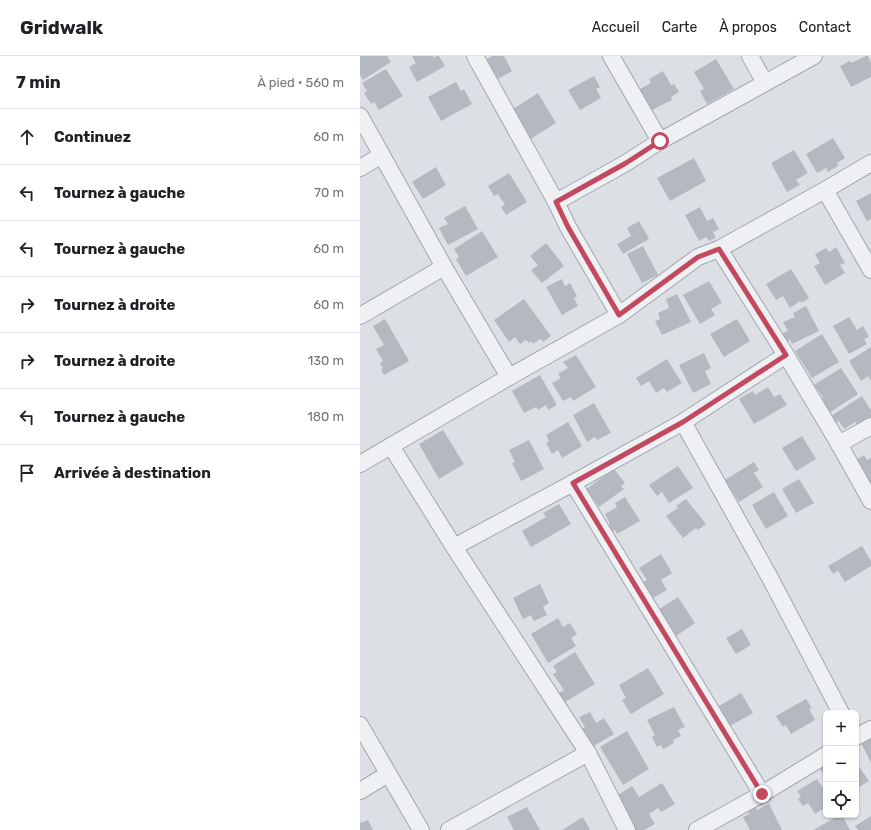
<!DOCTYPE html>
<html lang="fr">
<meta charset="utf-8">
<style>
:root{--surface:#fff;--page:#f6f6f6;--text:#202124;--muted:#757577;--line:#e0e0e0}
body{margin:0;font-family:Rubik,sans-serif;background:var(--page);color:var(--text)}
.controls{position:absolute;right:12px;bottom:12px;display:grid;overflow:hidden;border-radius:6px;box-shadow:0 1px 3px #0004}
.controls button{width:36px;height:36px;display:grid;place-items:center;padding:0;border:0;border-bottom:1px solid var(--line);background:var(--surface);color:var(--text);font:20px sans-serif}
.stop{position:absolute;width:12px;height:12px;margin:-9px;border:3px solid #c2495e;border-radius:50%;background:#fff}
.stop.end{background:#c2495e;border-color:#fff;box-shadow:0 1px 4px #0008}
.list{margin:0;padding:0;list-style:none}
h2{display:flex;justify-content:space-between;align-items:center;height:52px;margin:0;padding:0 16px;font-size:17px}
h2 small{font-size:13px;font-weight:400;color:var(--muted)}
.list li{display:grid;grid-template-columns:26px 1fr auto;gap:12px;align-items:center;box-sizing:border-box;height:56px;padding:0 16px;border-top:1px solid var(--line)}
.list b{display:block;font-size:15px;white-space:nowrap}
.list em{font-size:13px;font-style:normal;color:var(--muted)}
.icon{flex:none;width:22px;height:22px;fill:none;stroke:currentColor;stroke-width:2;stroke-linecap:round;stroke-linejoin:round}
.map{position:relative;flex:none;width:511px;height:774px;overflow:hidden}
header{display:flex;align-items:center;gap:24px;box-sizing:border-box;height:56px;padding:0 20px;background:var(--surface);border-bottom:1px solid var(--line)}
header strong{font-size:19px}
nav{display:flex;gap:22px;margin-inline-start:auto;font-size:14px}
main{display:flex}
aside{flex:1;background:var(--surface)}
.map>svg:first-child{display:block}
.building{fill:#b4b9c1}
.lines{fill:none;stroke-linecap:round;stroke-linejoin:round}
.minor-casing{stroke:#a2a7ae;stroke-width:18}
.minor{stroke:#eef0f4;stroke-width:16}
.route{stroke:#c2495e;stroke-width:5}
</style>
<header>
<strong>Gridwalk</strong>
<nav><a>Accueil</a><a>Carte</a><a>À propos</a><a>Contact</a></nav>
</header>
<main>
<aside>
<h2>7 min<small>À pied · 560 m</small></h2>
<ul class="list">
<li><svg class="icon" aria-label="ahead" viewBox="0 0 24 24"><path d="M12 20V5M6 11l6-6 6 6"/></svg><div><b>Continuez</b></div><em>60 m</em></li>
<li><svg class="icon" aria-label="left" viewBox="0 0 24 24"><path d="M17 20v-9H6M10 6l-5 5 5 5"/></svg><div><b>Tournez à gauche</b></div><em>70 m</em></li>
<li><svg class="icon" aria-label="left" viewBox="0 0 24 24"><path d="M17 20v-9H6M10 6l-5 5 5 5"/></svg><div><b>Tournez à gauche</b></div><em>60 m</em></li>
<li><svg class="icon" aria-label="right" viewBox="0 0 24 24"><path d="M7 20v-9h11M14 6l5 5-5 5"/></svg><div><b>Tournez à droite</b></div><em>60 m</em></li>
<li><svg class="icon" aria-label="right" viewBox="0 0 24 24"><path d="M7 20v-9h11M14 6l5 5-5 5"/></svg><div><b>Tournez à droite</b></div><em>130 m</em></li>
<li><svg class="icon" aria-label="left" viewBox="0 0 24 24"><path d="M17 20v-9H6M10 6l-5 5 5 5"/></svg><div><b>Tournez à gauche</b></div><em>180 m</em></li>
<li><svg class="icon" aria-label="arrive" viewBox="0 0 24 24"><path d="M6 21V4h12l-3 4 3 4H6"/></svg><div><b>Arrivée à destination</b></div></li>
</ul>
</aside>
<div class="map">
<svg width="511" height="774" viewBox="0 0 511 774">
<rect width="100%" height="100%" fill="#dce0e5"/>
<!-- building -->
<g class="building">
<polygon points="0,0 27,0 31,6 3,24 0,19"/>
<polygon points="52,0 73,0 74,2 77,0 79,0 85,10 57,26 49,11 56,7"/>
<polygon points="132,0 144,0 152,15 138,23 131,11 127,13 122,6"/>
<polygon points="506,0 508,0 511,7 511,21 491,31 480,10 490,5 491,7"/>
<polygon points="356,3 374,33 347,48 340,35 344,33 334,16"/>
<polygon points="26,13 43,40 19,54 14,46 11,48 4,37 7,35 2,27"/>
<polygon points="303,15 311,29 314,28 319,36 311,41 312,44 292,54 280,33 291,27 289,23"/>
<polygon points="234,20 240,31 236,33 241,42 220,54 208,34"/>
<polygon points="96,26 101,35 104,33 112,48 81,65 68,41"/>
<polygon points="178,37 196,67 166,86 161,77 166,73 153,53"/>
<polygon points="473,82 485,102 477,107 479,109 468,116 466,112 457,117 446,98"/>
<polygon points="434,94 448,117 436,124 440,129 427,136 411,107"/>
<polygon points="334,102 346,125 310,145 297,122"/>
<polygon points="76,111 86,129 63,143 52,126"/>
<polygon points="149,117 167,146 146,159 141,151 145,149 138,138 134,140 128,130"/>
<polygon points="511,137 511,163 507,165 496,145"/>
<polygon points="105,150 118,173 88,189 79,172 88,168 84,162"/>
<polygon points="340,151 347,165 353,162 359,173 353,176 356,182 349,185 346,181 339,185 325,159"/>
<polygon points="279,165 289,183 263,198 257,188 271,180 267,172"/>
<polygon points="122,175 138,201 106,220 96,203 99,201 94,193"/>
<polygon points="186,187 204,210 182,227 171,214 178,209 170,200"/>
<polygon points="283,190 298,219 282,227 267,198"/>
<polygon points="476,191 485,207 480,209 485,217 465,229 454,210 460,207 455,198 466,192 469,196"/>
<polygon points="431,213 449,242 441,247 440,245 430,252 423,240 416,244 406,228"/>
<polygon points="202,223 205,230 210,227 217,240 214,242 218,250 202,259 186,231"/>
<polygon points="349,225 362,247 351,253 355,259 340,268 323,239"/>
<polygon points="317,238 331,266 302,279 295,265 300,263 298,257 309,252 306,243"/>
<polygon points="164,243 191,280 183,286 180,283 173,288 172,285 169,287 166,284 160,288 155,281 149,286 134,264"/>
<polygon points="446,250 459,275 432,288 430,284 425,286 421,278 428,275 423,266 435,261 433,257"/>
<polygon points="489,261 497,274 503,270 509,281 504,283 507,288 489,298 473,270"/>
<polygon points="25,263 49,305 24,319 21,314 23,312 20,307 23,305 16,293 24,289 13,270"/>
<polygon points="377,263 390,285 364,301 350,278"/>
<polygon points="462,278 479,306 452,322 435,295"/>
<polygon points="511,291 511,325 508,320 501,325 489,305"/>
<polygon points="344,297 351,312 345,315 351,328 333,337 319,309"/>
<polygon points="216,299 236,331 213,345 211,341 203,345 192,327 201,322 198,318 208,312 203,306"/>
<polygon points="307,303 322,327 307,336 304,332 296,337 289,325 281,330 276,322"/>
<polygon points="481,312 498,338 469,357 460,343 463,341 454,329"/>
<polygon points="180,319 197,349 188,354 186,349 178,354 176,351 164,357 152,335"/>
<polygon points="408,331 414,341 420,338 427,349 394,368 379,343 393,335 395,339"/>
<polygon points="502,340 511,354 511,361 498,370 495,366 484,373 479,365 476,367 471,360"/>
<polygon points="234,347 251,377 237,384 235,381 227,386 213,359"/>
<polygon points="208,366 222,390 202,402 198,394 192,398 186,387 189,385 186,379"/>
<polygon points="83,374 104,408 79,423 59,388"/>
<polygon points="442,380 456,403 436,415 422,392"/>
<polygon points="169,384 184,413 161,425 152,407 155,406 149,394"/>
<polygon points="504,399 507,404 511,402 511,430 504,424 507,422 496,404"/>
<polygon points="394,406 399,414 394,417 403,431 379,446 365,424"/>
<polygon points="318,410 333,432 309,447 302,436 297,440 289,429"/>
<polygon points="254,413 265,427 261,430 264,433 239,451 226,433"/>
<polygon points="439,423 454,447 436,457 422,433"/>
<polygon points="414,436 428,460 406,473 392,449"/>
<polygon points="265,441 280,465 257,478 255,474 247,479 243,472 250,468 245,458 257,451 255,447"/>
<polygon points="326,443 346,468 338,474 336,472 323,482 306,460 318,452 316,450"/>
<polygon points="199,448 211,468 171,491 162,475 186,461 183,457"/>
<polygon points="502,490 511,505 511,510 485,526 478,515 473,518 468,510"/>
<polygon points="301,498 312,517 301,524 307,534 293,542 283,526 287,524 279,512"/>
<polygon points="180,528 189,547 183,551 187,559 174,565 171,559 163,563 153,542"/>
<polygon points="318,541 335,567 316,580 298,554"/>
<polygon points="198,562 203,571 210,567 217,578 211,582 216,590 188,607 171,578"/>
<polygon points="382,573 391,589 376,598 366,582"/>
<polygon points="215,596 235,628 205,646 199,637 204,634 193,618 197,616 193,610"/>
<polygon points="288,612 304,638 271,658 262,644 266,642 259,629"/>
<polygon points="381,637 393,657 370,670 354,653"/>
<polygon points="446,643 452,652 449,653 455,664 431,678 426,669 423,671 416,660"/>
<polygon points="314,651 325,671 318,674 321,680 313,684 314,687 303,693 301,689 297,691 292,681 295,679 287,664"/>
<polygon points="230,656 236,667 244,662 254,678 232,691 222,673 225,671 219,661"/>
<polygon points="267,675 289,713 263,729 240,691"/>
<polygon points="511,682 511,707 501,687"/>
<polygon points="496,706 509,725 496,733"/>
<polygon points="466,709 466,721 460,713"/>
<polygon points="457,723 466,736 466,751 455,758 448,747 443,750 438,743 441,741 437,735"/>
<polygon points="302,727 315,748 301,756 298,752 289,758 295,768 284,774 276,774 255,741 272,730 279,741"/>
<polygon points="395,748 397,754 409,748 422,774 390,774 383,761 389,758 387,752"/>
<polygon points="167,751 180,774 154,774 147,761"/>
<polygon points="480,759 482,759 490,774 453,774"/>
<polygon points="511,760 511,774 498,774 495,770"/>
<polygon points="223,761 230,774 202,774"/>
<polygon points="8,764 13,774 0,774 0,765 1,767"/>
</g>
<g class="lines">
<!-- minor casing -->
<g class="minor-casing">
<g id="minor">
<polyline points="115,0 196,146 208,171 259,259"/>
<polyline points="251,0 300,85"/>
<polyline points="390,0 405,27"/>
<polyline points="0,60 84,211 149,321"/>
<polyline points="0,112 22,99"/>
<polyline points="465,134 511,214"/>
<polyline points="196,146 266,107 300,85 454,0"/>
<polyline points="359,193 426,299 479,388 511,445"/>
<polyline points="0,260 84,211"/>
<polyline points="323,366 409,520 481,657"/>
<polyline points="479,388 511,370"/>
<polyline points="31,390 94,491 228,697 267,774"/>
<polyline points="0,408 149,321 259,259 338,201 359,193 465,134 511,107"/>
<polyline points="213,427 402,738"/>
<polyline points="94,491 213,427 323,366 426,299"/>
<polyline points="0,669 61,774"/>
<polyline points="496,681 511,673"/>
<polyline points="0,735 28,718"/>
<polyline points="89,774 228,697"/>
<polyline points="337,774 402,738 466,699"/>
</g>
</g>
<!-- minor -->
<use href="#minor" class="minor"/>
</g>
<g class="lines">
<!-- route -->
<polyline class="route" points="300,85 266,107 196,146 208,171 259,259 338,201 359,193 426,299 323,366 213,427 402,738"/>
</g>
</svg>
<div class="controls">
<button>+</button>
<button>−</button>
<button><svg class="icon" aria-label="locate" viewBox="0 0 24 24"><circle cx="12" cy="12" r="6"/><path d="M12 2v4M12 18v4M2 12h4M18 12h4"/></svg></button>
</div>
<div class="stop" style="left:300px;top:85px"></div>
<div class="stop end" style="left:402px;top:738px"></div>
</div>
</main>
